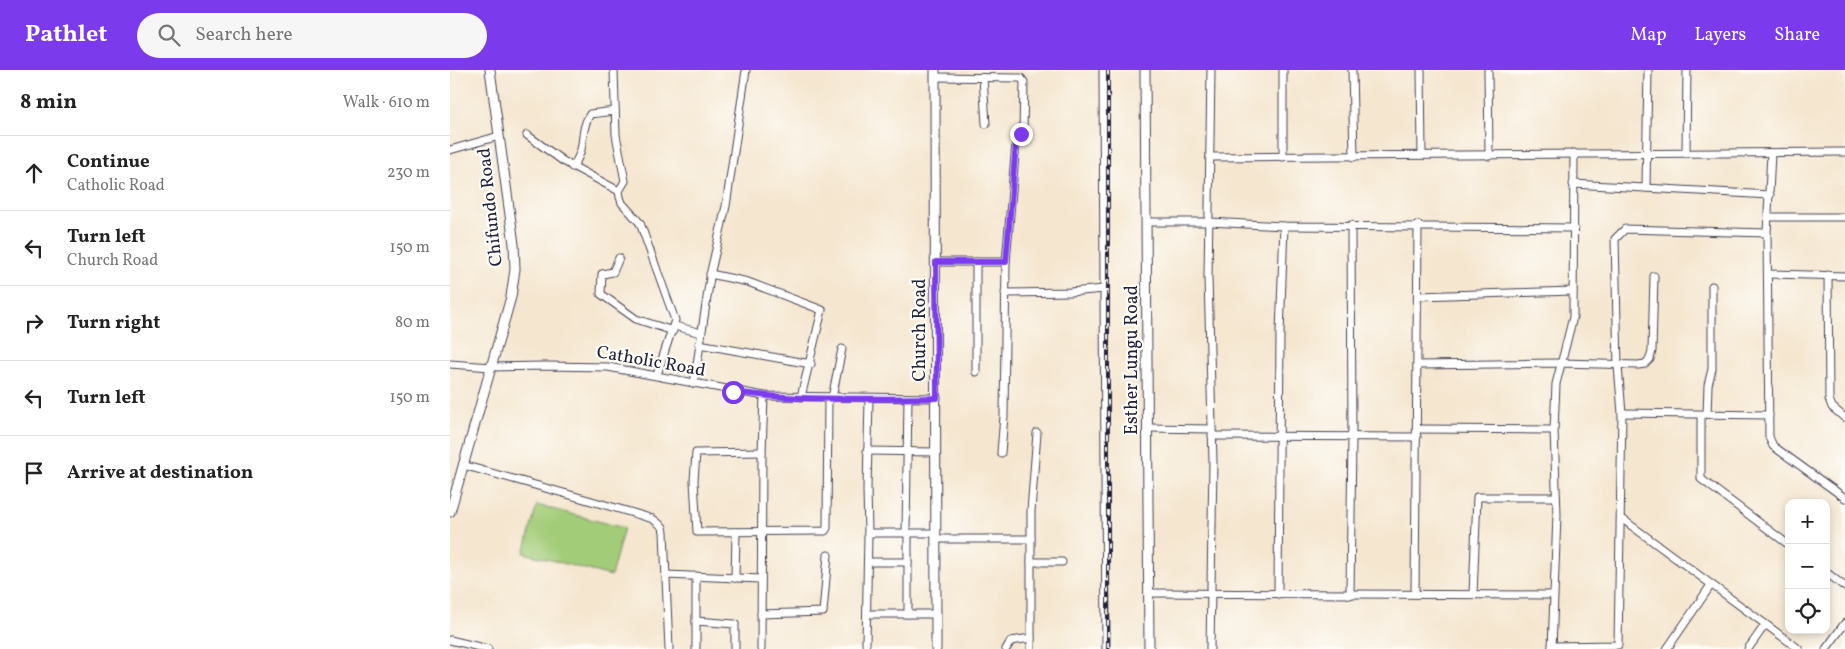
<!DOCTYPE html>
<meta charset="utf-8">
<style>
:root{--surface:#fff;--page:#f6f6f6;--text:#222;--muted:#767676;--line:#e0e0e0;--accent:#7c3aed}
body{margin:0;font-family:Vollkorn,serif;background:var(--page);color:var(--text)}
.controls{position:absolute;right:15px;bottom:15px;display:grid;overflow:hidden;border-radius:10px;box-shadow:0 2px 8px #0003}
.controls button{width:45px;height:45px;display:grid;place-items:center;padding:0;border:0;border-bottom:1px solid var(--line);background:var(--surface);color:var(--text);font:25px sans-serif}
.stop{position:absolute;width:15px;height:15px;margin:-11px;border:4px solid #7c3aed;border-radius:50%;background:#fff}
.stop.end{background:#7c3aed;border-color:#fff;box-shadow:0 1px 5px #0008}
.list{margin:0;padding:0;list-style:none}
h2{display:flex;justify-content:space-between;align-items:center;height:65px;margin:0;padding:0 20px;font-size:21px}
h2 small{font-size:16px;font-weight:400;color:var(--muted)}
.list li{display:grid;grid-template-columns:32px 1fr auto;gap:15px;align-items:center;box-sizing:border-box;height:75px;padding:0 20px;border-top:1px solid var(--line)}
.list b{display:block;font-size:19px;white-space:nowrap}
.list p{margin:0;font-size:16px;white-space:nowrap;color:var(--muted)}
.list em{font-size:16px;font-style:normal;color:var(--muted)}
.icon{flex:none;width:28px;height:28px;fill:none;stroke:currentColor;stroke-width:2;stroke-linecap:round;stroke-linejoin:round}
.map{position:relative;flex:none;width:1395px;height:579px;overflow:hidden}
header{display:flex;align-items:center;gap:30px;box-sizing:border-box;height:70px;padding:0 25px;background:var(--accent);color:#fff}
header strong{font-size:24px}
nav{display:flex;gap:28px;margin-inline-start:auto;font-size:18px}
.search{width:350px;height:45px;background:var(--page);display:flex;align-items:center;gap:12px;box-sizing:border-box;padding:0 18px;border-radius:28px;color:var(--muted);font-size:19px}
main{display:flex}
aside{flex:1;background:var(--surface)}
.map>svg:first-child{display:block}
.green{fill:#a3cc78;stroke:#62775a}
.lines{fill:none;stroke-linecap:round;stroke-linejoin:round}
.minor-casing{stroke:#423f51;stroke-width:9}
.tertiary-casing{stroke:#423f51;stroke-width:11}
.minor{stroke:#fff;stroke-width:7}
.tertiary{stroke:#fff;stroke-width:9}
.rail-casing{stroke:#22223b;stroke-width:4}
.rail{stroke:#fdfcf7;stroke-width:2;stroke-dasharray:5.5;stroke-linecap:butt}
.route{stroke:#7c3aed;stroke-width:6}
.labels{text-anchor:middle;dominant-baseline:central;stroke-width:4.5;stroke-linejoin:round;paint-order:stroke}
.street-label{font-size:18px;fill:#22223b;stroke:#fdfcf7}
</style>
<header>
<strong>Pathlet</strong>
<div class="search"><svg class="icon" aria-label="search" viewBox="0 0 24 24"><circle cx="10" cy="10" r="6"/><path d="M15 15l6 6"/></svg>Search here</div>
<nav><a>Map</a><a>Layers</a><a>Share</a></nav>
</header>
<main>
<aside>
<h2>8 min<small>Walk · 610 m</small></h2>
<ul class="list">
<li><svg class="icon" aria-label="ahead" viewBox="0 0 24 24"><path d="M12 20V5M6 11l6-6 6 6"/></svg><div><b>Continue</b><p>Catholic Road</p></div><em>230 m</em></li>
<li><svg class="icon" aria-label="left" viewBox="0 0 24 24"><path d="M17 20v-9H6M10 6l-5 5 5 5"/></svg><div><b>Turn left</b><p>Church Road</p></div><em>150 m</em></li>
<li><svg class="icon" aria-label="right" viewBox="0 0 24 24"><path d="M7 20v-9h11M14 6l5 5-5 5"/></svg><div><b>Turn right</b></div><em>80 m</em></li>
<li><svg class="icon" aria-label="left" viewBox="0 0 24 24"><path d="M17 20v-9H6M10 6l-5 5 5 5"/></svg><div><b>Turn left</b></div><em>150 m</em></li>
<li><svg class="icon" aria-label="arrive" viewBox="0 0 24 24"><path d="M6 21V4h12l-3 4 3 4H6"/></svg><div><b>Arrive at destination</b></div></li>
</ul>
</aside>
<div class="map">
<svg width="1395" height="579" viewBox="0 0 1395 579">
<rect width="100%" height="100%" fill="#fdfcf7"/>
<filter id="ink" filterUnits="userSpaceOnUse"><feTurbulence type="fractalNoise" baseFrequency=".02" numOctaves="2"/><feDisplacementMap in="SourceGraphic" scale="10" xChannelSelector="R" yChannelSelector="G"/><feConvolveMatrix kernelMatrix="1 2 1 2 8 2 1 2 1" color-interpolation-filters="sRGB"/></filter>
<filter id="wash" filterUnits="userSpaceOnUse"><feTurbulence type="fractalNoise" baseFrequency=".0096" numOctaves="4" result="noise"/><feDisplacementMap in="SourceGraphic" scale="20" xChannelSelector="R" yChannelSelector="G"/><feGaussianBlur stdDeviation="1.12" result="paint"/><feColorMatrix in="noise" values="0 0 0 0 0 0 0 0 0 0 0 0 0 0 0 0 0 1.4 0 .05"/><feComposite in="paint" operator="in"/></filter>
<g filter="url(#wash)">
<rect width="100%" height="100%" fill="#f5e6cf"/>
<!-- green -->
<polygon class="green" points="87,435 174,458 161,506 74,483"/>
</g>
<g filter="url(#ink)">
<g class="lines">
<!-- minor casing -->
<g class="minor-casing">
<g id="minor">
<polyline points="164,0 166,65 175,111 169,121 170,127 172,133 190,153 225,250 207,305"/>
<polyline points="653,0 654,219"/>
<polyline points="902,0 904,87"/>
<polyline points="971,0 972,85"/>
<polyline points="1038,0 1039,86"/>
<polyline points="485,7 571,8 574,12 573,61 566,73 556,192 554,346 551,383"/>
<polyline points="533,8 536,54"/>
<polyline points="77,65 113,91 169,121"/>
<polyline points="0,80 49,66"/>
<polyline points="1236,82 1237,0"/>
<polyline points="1321,83 1317,163 1319,367 1323,376 1395,428"/>
<polyline points="761,87 1395,82"/>
<polyline points="833,87 833,0"/>
<path d="M122 97C138 78 128 63 140 44L165 41"/>
<polyline points="1123,114 1320,125"/>
<polyline points="1196,118 1198,0"/>
<polyline points="1320,147 1395,147"/>
<polyline points="697,152 760,152 834,156 1124,158"/>
<polyline points="169,188 163,202 152,204 151,224 186,249 223,261"/>
<polyline points="486,192 556,192"/>
<polyline points="260,204 298,212 372,240 351,327"/>
<polyline points="1318,204 1395,206"/>
<polyline points="1378,205 1379,329 1382,337 1395,348"/>
<polyline points="555,223 620,222 654,219 656,579"/>
<polyline points="969,226 1123,221"/>
<polyline points="225,256 251,263"/>
<polyline points="249,274 361,294"/>
<polyline points="0,294 41,297 95,296 158,297 314,326 487,328"/>
<polyline points="968,295 1110,293 1188,295 1195,294 1200,289 1202,281 1204,206"/>
<polyline points="526,302 526,192"/>
<polyline points="244,314 261,201 276,136 296,0"/>
<polyline points="382,328 392,279"/>
<polyline points="419,328 417,419 418,463 486,463"/>
<polyline points="1172,343 1319,345"/>
<polyline points="1257,344 1258,315 1262,299 1262,216"/>
<polyline points="1251,346 1251,409 1339,475"/>
<polyline points="699,358 761,359"/>
<polyline points="967,359 1104,360"/>
<polyline points="762,366 967,367"/>
<polyline points="417,381 486,382"/>
<polyline points="312,382 246,383 244,411 247,462 375,461 377,458 378,328"/>
<path d="M13 395C77 413 140 430 203 449L213 457 214 462 219 579"/>
<polyline points="1171,448 1349,579"/>
<polyline points="456,463 458,328"/>
<polyline points="458,463 458,544"/>
<polyline points="486,469 581,469"/>
<polyline points="418,492 458,492"/>
<polyline points="581,492 612,492"/>
<polyline points="1376,502 1395,517"/>
<polyline points="216,505 311,509"/>
<polyline points="285,508 286,462"/>
<polyline points="700,523 1102,525"/>
<polyline points="828,524 830,263 834,156"/>
<polyline points="965,524 968,155"/>
<polyline points="1023,524 1027,427 1106,427"/>
<polyline points="900,525 902,367 901,155"/>
<polyline points="311,544 373,542 378,485"/>
<polyline points="417,544 486,544"/>
<polyline points="246,551 285,554 285,579"/>
<polyline points="0,570 38,579"/>
<polyline points="416,574 418,463"/>
<polyline points="1102,576 1168,575 1172,343 1168,296 1165,169 1175,159 1317,163"/>
<polyline points="246,579 246,506"/>
<polyline points="311,579 312,382 314,326"/>
<polyline points="556,579 561,571 581,568"/>
<polyline points="581,579 581,441 587,363"/>
<polyline points="760,579 763,392 758,208 761,0"/>
<polyline points="1102,579 1107,445 1104,360 1106,314 1123,247 1124,83"/>
<polyline points="1217,579 1261,515"/>
<polyline points="1298,579 1315,555"/>
<polyline points="1376,579 1395,553"/>
</g>
</g>
<!-- tertiary casing -->
<g class="tertiary-casing">
<g id="tertiary">
<polyline points="485,0 486,579"/>
<polyline points="695,0 699,579"/>
<polyline points="0,442 61,227 65,199 64,174 40,0"/>
</g>
</g>
<!-- minor -->
<use href="#minor" class="minor"/>
<!-- tertiary -->
<use href="#tertiary" class="tertiary"/>
<!-- rail casing -->
<g class="rail-casing">
<polyline id="rail" points="658,0 658,579"/>
</g>
<!-- rail -->
<use href="#rail" class="rail"/>
</g>
</g>
<g class="lines" filter="url(#ink)">
<!-- route -->
<path class="route" d="M283 322C350 331 419 329 487 328L486 192H556L566 73 571 64"/>
</g>
<g class="labels">
<!-- street labels -->
<g class="street-label">
<text transform="translate(41 137) rotate(-96)">Chifundo Road</text>
<text transform="translate(470 260) rotate(-90)">Church Road</text>
<text transform="translate(682 290) rotate(-90)">Esther Lungu Road</text>
<text transform="translate(201 292) rotate(10)">Catholic Road</text>
</g>
</g>
</svg>
<div class="controls">
<button>+</button>
<button>−</button>
<button><svg class="icon" aria-label="locate" viewBox="0 0 24 24"><circle cx="12" cy="12" r="6"/><path d="M12 2v4M12 18v4M2 12h4M18 12h4"/></svg></button>
</div>
<div class="stop" style="left:283px;top:322px"></div>
<div class="stop end" style="left:571px;top:64px"></div>
</div>
</main>
